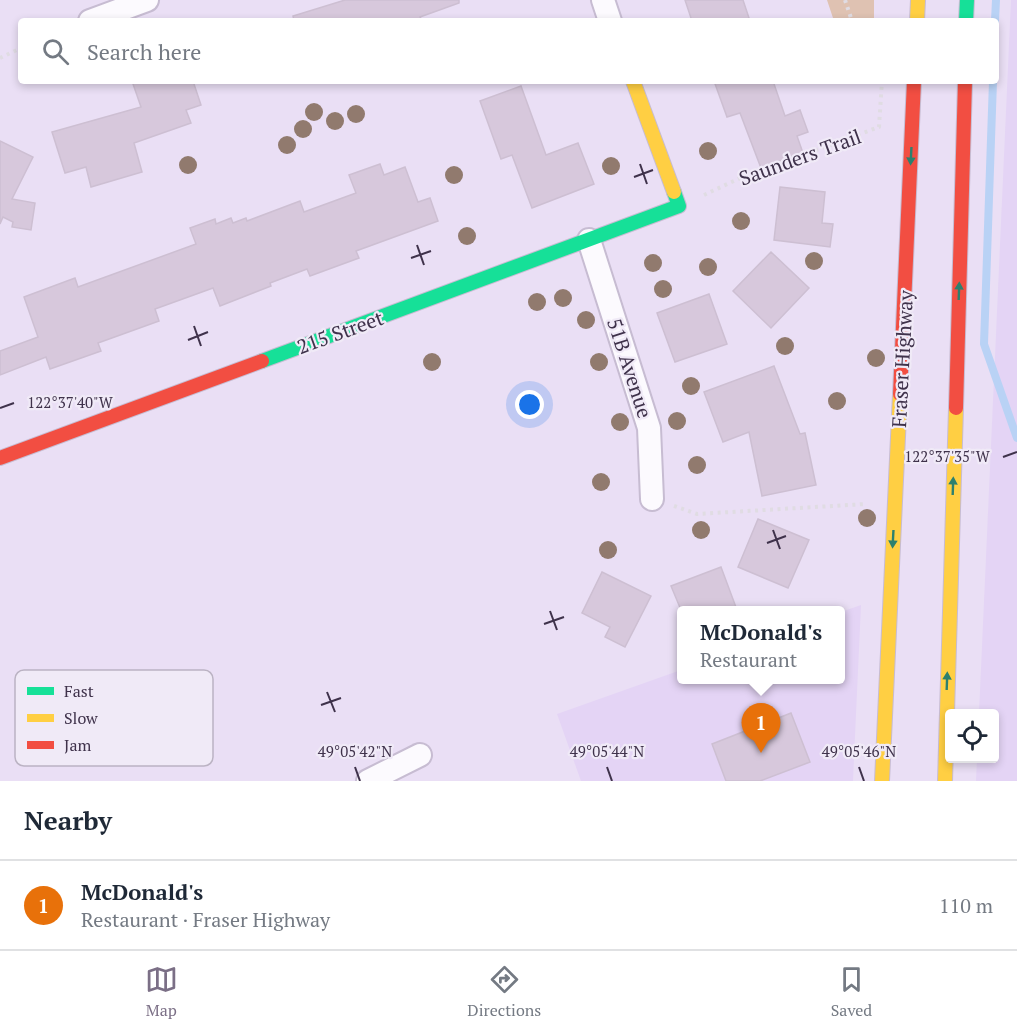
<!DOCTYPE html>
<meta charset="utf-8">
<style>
:root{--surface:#fff;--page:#f2f2f3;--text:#1f2937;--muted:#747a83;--line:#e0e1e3;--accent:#7b6f86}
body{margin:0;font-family:"PT Serif",serif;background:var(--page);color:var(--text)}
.controls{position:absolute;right:18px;bottom:18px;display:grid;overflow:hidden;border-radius:6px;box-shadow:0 3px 9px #0003}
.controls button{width:54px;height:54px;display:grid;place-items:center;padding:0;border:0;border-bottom:2px solid var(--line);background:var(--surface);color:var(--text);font:30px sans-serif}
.you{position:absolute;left:530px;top:405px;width:21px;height:21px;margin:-15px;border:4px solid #fff;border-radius:50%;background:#1a73e8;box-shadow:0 0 0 9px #1a73e833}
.badge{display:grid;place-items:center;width:39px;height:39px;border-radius:50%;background:var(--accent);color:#fff;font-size:20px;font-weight:700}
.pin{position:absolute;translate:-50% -50px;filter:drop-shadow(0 2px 3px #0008)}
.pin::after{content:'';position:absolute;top:32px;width:21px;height:18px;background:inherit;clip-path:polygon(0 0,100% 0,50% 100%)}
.popup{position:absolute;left:677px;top:606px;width:168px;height:78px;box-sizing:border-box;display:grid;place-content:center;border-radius:6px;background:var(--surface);filter:drop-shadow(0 2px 4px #0005);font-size:20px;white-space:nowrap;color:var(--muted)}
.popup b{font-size:22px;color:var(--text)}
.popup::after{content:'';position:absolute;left:50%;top:100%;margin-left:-12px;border:12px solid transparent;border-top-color:var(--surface)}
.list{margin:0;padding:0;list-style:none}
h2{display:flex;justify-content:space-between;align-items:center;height:78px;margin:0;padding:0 24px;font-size:26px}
h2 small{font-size:20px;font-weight:400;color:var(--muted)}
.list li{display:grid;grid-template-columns:39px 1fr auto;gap:18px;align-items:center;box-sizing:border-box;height:90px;padding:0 24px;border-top:2px solid var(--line)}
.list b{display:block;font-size:22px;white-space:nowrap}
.list p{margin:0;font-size:20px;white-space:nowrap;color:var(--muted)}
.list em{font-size:20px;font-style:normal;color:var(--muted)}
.icon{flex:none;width:33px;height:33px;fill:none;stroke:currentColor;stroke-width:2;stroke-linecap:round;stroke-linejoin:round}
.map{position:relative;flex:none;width:1017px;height:781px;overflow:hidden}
.search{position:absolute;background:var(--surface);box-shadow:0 3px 9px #0003;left:18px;right:18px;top:18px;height:66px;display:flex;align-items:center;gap:15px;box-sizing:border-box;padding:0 21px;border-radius:6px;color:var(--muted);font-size:22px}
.sheet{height:168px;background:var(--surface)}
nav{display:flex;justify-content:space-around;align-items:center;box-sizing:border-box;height:84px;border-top:2px solid var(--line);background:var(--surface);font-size:16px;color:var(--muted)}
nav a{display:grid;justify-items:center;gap:3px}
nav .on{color:var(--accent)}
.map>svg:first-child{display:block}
.built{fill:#e4d4f5}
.green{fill:#dfc2b2}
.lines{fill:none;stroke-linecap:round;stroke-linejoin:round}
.stream{stroke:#b9d2f5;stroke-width:8}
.building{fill:#d7c8dc;stroke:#cdbfd2;stroke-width:1.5}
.street-casing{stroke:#c7bcd2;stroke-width:26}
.fast-casing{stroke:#c7bcd2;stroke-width:16}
.slow-casing{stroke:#c7bcd2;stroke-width:16}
.jam-casing{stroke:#c7bcd2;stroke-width:16}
.path{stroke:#e0dce3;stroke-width:4;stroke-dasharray:3 4.5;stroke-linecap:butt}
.street{stroke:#fcfafe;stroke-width:22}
.fast{stroke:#16e098;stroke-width:14}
.slow{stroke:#ffcf43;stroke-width:14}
.jam{stroke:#f24e42;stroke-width:14}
.tree{fill:#917a6e}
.oneway{fill:#2d806e}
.ticks{fill:none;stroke:#3f324b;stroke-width:2}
.labels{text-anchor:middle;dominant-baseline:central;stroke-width:4.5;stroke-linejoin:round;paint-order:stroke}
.street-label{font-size:20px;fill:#3f324b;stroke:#f0eaf7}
.key{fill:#f0eaf7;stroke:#bbb3c3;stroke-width:1.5}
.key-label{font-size:16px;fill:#3f324b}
.ticks-label{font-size:15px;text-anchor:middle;fill:#3f324b;stroke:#f0eaf7;stroke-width:4.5;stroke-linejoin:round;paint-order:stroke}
</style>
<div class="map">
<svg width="1017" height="781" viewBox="0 0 1017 781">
<rect width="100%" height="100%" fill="#eadff5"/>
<!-- built -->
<g class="built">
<polygon points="1011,0 1017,0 1017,781 976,781 977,759 994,758 994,714 979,713"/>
<polygon points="861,605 853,781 581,781 557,714 681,670 682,680 840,680 841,612"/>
</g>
<!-- green -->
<polygon class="green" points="827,0 874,0 874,21 834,21"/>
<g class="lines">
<!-- stream -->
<g class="stream">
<polyline points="995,21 996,0"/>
<polyline points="993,81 984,344 1017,438"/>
</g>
</g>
<!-- building -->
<g class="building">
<polygon points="345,0 459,0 459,3 420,17 422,21 294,21 293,16"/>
<polygon points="685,0 743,0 750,21 692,21"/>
<polygon points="132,81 193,81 201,105 186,110 191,123 134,143 142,172 91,187 86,167 65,173 52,132 141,107"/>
<polygon points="714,81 773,81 785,116 800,110 808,132 797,136 803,153 761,168 740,113 727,117"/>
<polygon points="521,86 546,155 578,143 594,184 532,208 512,155 501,159 480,101"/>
<polygon points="0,141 33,157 12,199 35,203 31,230 12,227 13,222 3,217 0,224"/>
<polygon points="380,164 384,175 405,167 418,202 430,198 438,221 356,251 359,258 310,276 307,269 270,283 271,286 220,306 213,288 155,309 159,321 98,343 101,351 50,369 46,357 0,375 0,351 38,337 24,297 75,278 78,287 196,244 190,228 215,219 216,224 231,218 233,223 246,218 247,221 300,201 304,212 356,193 349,175"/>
<polygon points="780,187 825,192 822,223 833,224 830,247 774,240"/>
<polygon points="771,252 809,288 771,328 733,291"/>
<polygon points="709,294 727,344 675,362 657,313"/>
<polygon points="774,366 800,434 805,433 816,485 762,496 749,432 723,442 704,392"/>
<polygon points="758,519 809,540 788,588 738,567"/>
<polygon points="721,567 737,610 681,610 671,586"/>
<polygon points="602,572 651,596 625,647 605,637 610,627 582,613"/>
<polygon points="791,713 810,762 760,781 726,781 712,744"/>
</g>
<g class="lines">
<!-- street casing -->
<g class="street-casing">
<g id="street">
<polyline points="603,0 610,21"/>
<polyline points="90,21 147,0"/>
<polyline points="589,240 649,428 652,499"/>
<polyline points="368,781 420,755"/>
</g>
</g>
<!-- fast casing -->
<g class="fast-casing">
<g id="fast">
<polyline points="966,21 967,0"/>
<polyline points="262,361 679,206 674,192"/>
</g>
</g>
<!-- slow casing -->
<g class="slow-casing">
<g id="slow">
<polyline points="917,21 918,0"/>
<polyline points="633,81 674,192"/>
<polyline points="882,781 900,394"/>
<polyline points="945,781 956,408"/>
</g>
</g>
<!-- jam casing -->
<g class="jam-casing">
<g id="jam">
<polyline points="900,394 914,81"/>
<polyline points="956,408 965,81"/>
<polyline points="0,458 262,361"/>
</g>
</g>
<!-- path -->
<g class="path">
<polyline points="845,0 852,21"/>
<polyline points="0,58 21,48"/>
<polyline points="704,195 738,179 879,127 882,81"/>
<polyline points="674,506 697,514 866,504"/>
</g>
<!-- street -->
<use href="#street" class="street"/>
<!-- fast -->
<use href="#fast" class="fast"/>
<!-- slow -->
<use href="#slow" class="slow"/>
<!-- jam -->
<use href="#jam" class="jam"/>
</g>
<!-- trees -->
<g class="tree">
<circle cx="314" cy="112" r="9"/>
<circle cx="356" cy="114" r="9"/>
<circle cx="335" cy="121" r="9"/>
<circle cx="303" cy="129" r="9"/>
<circle cx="287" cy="145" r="9"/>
<circle cx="708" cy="151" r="9"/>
<circle cx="188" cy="165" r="9"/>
<circle cx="611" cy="166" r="9"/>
<circle cx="454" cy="175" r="9"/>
<circle cx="741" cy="221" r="9"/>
<circle cx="467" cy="236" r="9"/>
<circle cx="814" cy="261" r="9"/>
<circle cx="653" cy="263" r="9"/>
<circle cx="708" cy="267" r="9"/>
<circle cx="663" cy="289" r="9"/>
<circle cx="563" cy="298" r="9"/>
<circle cx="537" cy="302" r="9"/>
<circle cx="586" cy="320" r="9"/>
<circle cx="785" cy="346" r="9"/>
<circle cx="876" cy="358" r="9"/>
<circle cx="432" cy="362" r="9"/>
<circle cx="599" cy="362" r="9"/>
<circle cx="691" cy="386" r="9"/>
<circle cx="837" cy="401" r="9"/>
<circle cx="677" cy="421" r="9"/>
<circle cx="620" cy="422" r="9"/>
<circle cx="697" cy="465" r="9"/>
<circle cx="601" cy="482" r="9"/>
<circle cx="867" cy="518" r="9"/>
<circle cx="701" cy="530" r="9"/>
<circle cx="608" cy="550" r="9"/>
</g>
<!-- one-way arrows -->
<defs><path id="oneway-solid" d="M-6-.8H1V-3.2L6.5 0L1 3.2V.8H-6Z" transform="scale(1.5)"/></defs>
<g class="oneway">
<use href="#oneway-solid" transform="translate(911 156) rotate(93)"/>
<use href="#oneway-solid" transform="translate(959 291) rotate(-88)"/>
<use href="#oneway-solid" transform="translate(953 486) rotate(-88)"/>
<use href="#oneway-solid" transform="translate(893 539) rotate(93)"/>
<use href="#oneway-solid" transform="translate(947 681) rotate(-88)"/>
</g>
<!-- ticks -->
<path class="ticks" d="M640 164 647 184M634 177 653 170M417 245 424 265M411 258 431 251M194 326 201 346M188 340 208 332M0 408 14 403M1003 457 1017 452M773 530 780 549M767 543 786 536M550 611 557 630M544 624 564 617M327 692 335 712M321 705 341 698M355 767 360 781M607 767 612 781M859 767 864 781"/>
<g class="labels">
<!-- street labels -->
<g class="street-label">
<text transform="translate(800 157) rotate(-20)">Saunders Trail</text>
<text transform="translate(340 332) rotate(-20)">215 Street</text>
<text transform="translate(902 359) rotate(-87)">Fraser Highway</text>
<text transform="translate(630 368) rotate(72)">51B Avenue</text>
</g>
</g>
<!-- legend -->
<rect x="15" y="670" width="198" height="96" rx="9" class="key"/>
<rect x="27" y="687" width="27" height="8" fill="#16e098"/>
<rect x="27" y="714" width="27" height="8" fill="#ffcf43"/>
<rect x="27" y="741" width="27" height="8" fill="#f24e42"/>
<g class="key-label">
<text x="64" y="697">Fast</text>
<text x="64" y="724">Slow</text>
<text x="64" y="751">Jam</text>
</g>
<g class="ticks-label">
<text x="70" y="408">122°37'40"W</text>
<text x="947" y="462">122°37'35"W</text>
<text x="355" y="757">49°05'42"N</text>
<text x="607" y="757">49°05'44"N</text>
<text x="859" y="757">49°05'46"N</text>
</g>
</svg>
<div class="controls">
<button><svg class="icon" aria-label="locate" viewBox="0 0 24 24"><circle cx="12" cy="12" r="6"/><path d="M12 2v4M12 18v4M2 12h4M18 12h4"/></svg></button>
</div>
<div class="you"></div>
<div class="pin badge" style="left:761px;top:753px;background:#e8710a">1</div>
<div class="popup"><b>McDonald's</b>Restaurant</div>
<div class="search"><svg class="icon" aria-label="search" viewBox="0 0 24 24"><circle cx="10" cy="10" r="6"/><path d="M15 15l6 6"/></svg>Search here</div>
</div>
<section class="sheet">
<h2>Nearby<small></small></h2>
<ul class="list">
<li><span class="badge" style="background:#e8710a">1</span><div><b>McDonald's</b><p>Restaurant · Fraser Highway</p></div><em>110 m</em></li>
</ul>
</section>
<nav>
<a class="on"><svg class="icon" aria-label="map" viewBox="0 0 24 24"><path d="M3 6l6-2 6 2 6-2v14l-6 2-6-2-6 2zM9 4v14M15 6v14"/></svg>Map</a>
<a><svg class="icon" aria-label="directions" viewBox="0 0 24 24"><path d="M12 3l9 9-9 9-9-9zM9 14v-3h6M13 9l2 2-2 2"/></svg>Directions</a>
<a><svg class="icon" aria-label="saved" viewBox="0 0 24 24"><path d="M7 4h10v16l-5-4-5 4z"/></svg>Saved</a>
</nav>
